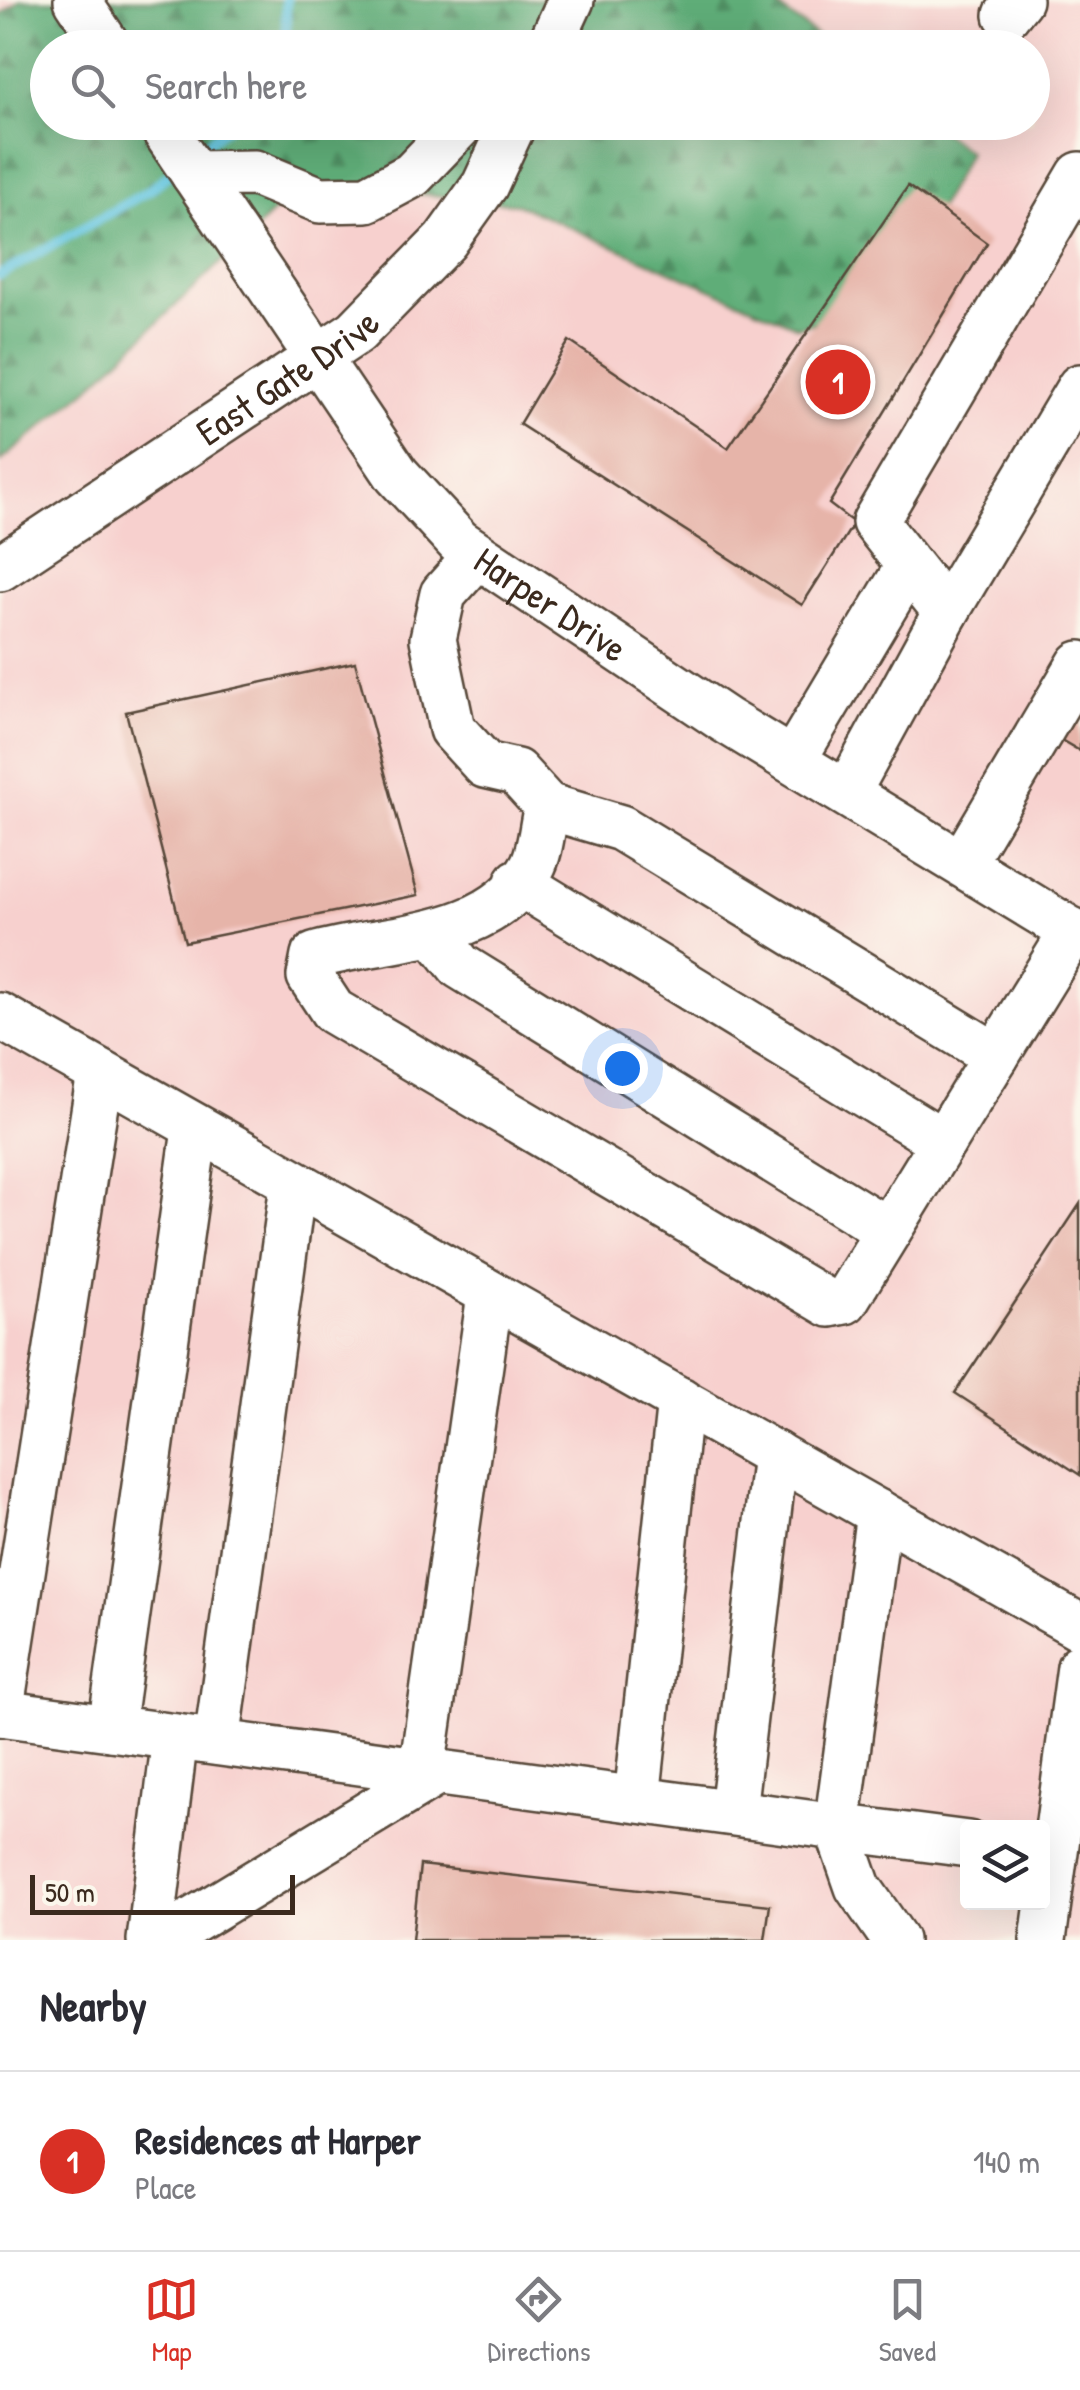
<!DOCTYPE html>
<style>
:root{--surface:#fff;--page:#f2f2f3;--text:#2b2b33;--muted:#7c7c81;--line:#e1e1e2;--accent:#d93025}
body{margin:0;font-family:"Patrick Hand",sans-serif;background:var(--page);color:var(--text)}
.controls{position:absolute;right:30px;bottom:30px;display:grid;overflow:hidden;border-radius:10px;box-shadow:0 10px 40px #0002}
.controls button{width:90px;height:90px;display:grid;place-items:center;padding:0;border:0;border-bottom:2px solid var(--line);background:var(--surface);color:var(--text);font:50px sans-serif}
.scale{position:absolute;left:30px;bottom:25px;width:265px;box-sizing:border-box;padding-left:10px;border:5px solid #3b2a1e;border-top:0;font-size:28px;line-height:35px;white-space:nowrap;color:#3b2a1e;-webkit-text-stroke:8px #fbf7ec;paint-order:stroke}
.you{position:absolute;left:622px;top:1068px;width:35px;height:35px;margin:-25px;border:8px solid #fff;border-radius:50%;background:#1a73e8;box-shadow:0 0 0 15px #1a73e833}
.badge{display:grid;place-items:center;width:65px;height:65px;border-radius:50%;background:var(--accent);color:#fff;font-size:32px;font-weight:700}
.pin{position:absolute;translate:-50% -50%;border:5px solid #fff;box-shadow:0 2px 10px #0006}
.list{margin:0;padding:0;list-style:none}
h2{display:flex;justify-content:space-between;align-items:center;height:130px;margin:0;padding:0 40px;font-size:42px}
h2 small{font-size:32px;font-weight:400;color:var(--muted)}
.list li{display:grid;grid-template-columns:65px 1fr auto;gap:30px;align-items:center;box-sizing:border-box;height:180px;padding:0 40px;border-top:2px solid var(--line)}
.list b{display:block;font-size:38px;white-space:nowrap}
.list p{margin:0;font-size:32px;white-space:nowrap;color:var(--muted)}
.list em{font-size:32px;font-style:normal;color:var(--muted)}
.icon{flex:none;width:55px;height:55px;fill:none;stroke:currentColor;stroke-width:2;stroke-linecap:round;stroke-linejoin:round}
.map{position:relative;flex:none;width:1080px;height:1940px;overflow:hidden}
.search{position:absolute;background:var(--surface);box-shadow:0 10px 40px #0002;left:30px;right:30px;top:30px;height:110px;display:flex;align-items:center;gap:25px;box-sizing:border-box;padding:0 35px;border-radius:55px;color:var(--muted);font-size:38px}
.sheet{height:310px;background:var(--surface)}
nav{display:flex;justify-content:space-around;align-items:center;box-sizing:border-box;height:140px;border-top:2px solid var(--line);background:var(--surface);font-size:28px;color:var(--muted)}
nav a{display:grid;justify-items:center;gap:5px}
nav .on{color:var(--accent)}
.map>svg:first-child{display:block}
.built{fill:#f7d0ce;fill-rule:evenodd}
.forest{fill:url(#forest-firs);stroke:#4d6c4b;stroke-width:2.5}
.lines{fill:none;stroke-linecap:round;stroke-linejoin:round}
.stream{stroke:#62c5e0;stroke-width:10}
.building{fill:#e6b4a9}
.minor-casing{stroke:#574739;stroke-width:50}
.minor{stroke:#fff;stroke-width:45}
.labels{text-anchor:middle;dominant-baseline:central;stroke-width:9;stroke-linejoin:round;paint-order:stroke}
.street-label{font-size:38px;fill:#3b2a1e;stroke:#fbf7ec}
</style>
<div class="map">
<svg width="1080" height="1940" viewBox="0 0 1080 1940">
<defs>
<pattern id="forest-firs" width="22" height="20" patternUnits="userSpaceOnUse" patternTransform="scale(2.5)"><rect width="22" height="20" fill="#5fad78"/><path d="M5 1l3.5 6h-7zM16 11l3.5 6h-7z" fill="#508d62"/></pattern>
</defs>
<rect width="100%" height="100%" fill="#fbf7ec"/>
<filter id="ink" filterUnits="userSpaceOnUse"><feTurbulence type="fractalNoise" baseFrequency=".01" numOctaves="2"/><feDisplacementMap in="SourceGraphic" scale="20" xChannelSelector="R" yChannelSelector="G"/><feConvolveMatrix kernelMatrix="1 2 1 2 8 2 1 2 1" color-interpolation-filters="sRGB"/></filter>
<filter id="wash" filterUnits="userSpaceOnUse"><feTurbulence type="fractalNoise" baseFrequency=".0048" numOctaves="4" result="noise"/><feDisplacementMap in="SourceGraphic" scale="40" xChannelSelector="R" yChannelSelector="G"/><feGaussianBlur stdDeviation="2.25" result="paint"/><feColorMatrix in="noise" values="0 0 0 0 0 0 0 0 0 0 0 0 0 0 0 0 0 1.4 0 .05"/><feComposite in="paint" operator="in"/></filter>
<g filter="url(#wash)">
<rect width="100%" height="100%" fill="#f3ebd4"/>
<!-- built -->
<path class="built" d="M0 0H1080V1940H0ZM48 48H1032V122H48ZM968 1828H1042V1902H968Z"/>
<!-- forest -->
<polygon class="forest" points="20,0 769,0 832,47 48,48 48,122 930,122 969,152 886,305 798,327 517,204 305,182 89,388 0,462 0,15"/>
<g class="lines">
<!-- stream -->
<g class="stream">
<polyline points="286,48 286,0"/>
<polyline points="195,153 233,122"/>
<polyline points="0,275 148,191 178,167"/>
</g>
</g>
<g id="blocks">
<!-- building -->
<g class="building">
<polygon points="908,186 987,243 829,504 854,523 802,605 519,424 569,341 728,448"/>
<polygon points="355,662 418,895 185,942 126,712"/>
<polygon points="1080,698 1080,751 1056,737"/>
<polygon points="1080,1204 1080,1475 955,1393"/>
<polygon points="420,1865 770,1905 765,1940 412,1940"/>
</g>
</g>
</g>
<g filter="url(#ink)">
<use href="#blocks" fill-opacity="0" stroke="#574739" stroke-width="2.5"/>
<g class="lines">
<!-- minor casing -->
<g class="minor-casing">
<g id="minor">
<polyline points="77,0 109,48"/>
<polyline points="1007,15 1019,0"/>
<polyline points="549,48 571,0"/>
<path id="s1" d="M159 122 397 475 459 542 725 720 1080 936"/>
<polyline points="194,174 255,173 320,200 367,199 412,175 463,122"/>
<path d="M476 557 443 594 433 639 452 729 485 765 516 772 547 806C542 825 541 851 532 867 491 942 384 935 314 956L310 976 333 1011 830 1304 845 1301 1073 931"/>
<path id="s2" d="M0 568 356 332 445 241 485 185 514 122"/>
<polyline points="946,612 875,522 1080,175"/>
<polyline points="793,760 908,567"/>
<polyline points="847,793 946,612 1080,387"/>
<polyline points="547,806 621,828 996,1056"/>
<polyline points="962,863 1080,664"/>
<polyline points="518,882 943,1142"/>
<polyline points="434,933 460,966 888,1231"/>
<polyline points="0,1016 1080,1627"/>
<polyline points="879,1513 837,1827 968,1844"/>
<polyline points="0,1713 837,1827 858,1887 895,1940"/>
<polyline points="0,1713 100,1073"/>
<polyline points="111,1728 195,1130"/>
<polyline points="217,1742 293,1185"/>
<polyline points="422,1770 490,1295"/>
<polyline points="637,1799 680,1400"/>
<polyline points="733,1811 775,1454"/>
<polyline points="150,1940 175,1737"/>
<polyline points="161,1940 438,1772"/>
<polyline points="1043,1940 1080,1667"/>
</g>
</g>
<!-- minor -->
<use href="#minor" class="minor"/>
</g>
</g>
<g class="labels">
<!-- street labels -->
<g class="street-label">
<text stroke="none"><textPath href="#s2" startOffset="345">East Gate Drive</textPath></text>
<text stroke="none"><textPath href="#s1" startOffset="628">Harper Drive</textPath></text>
</g>
</g>
</svg>
<div class="controls">
<button><svg class="icon" aria-label="layers" viewBox="0 0 24 24"><path d="M12 4l9 5-9 5-9-5zM3 14l9 5 9-5"/></svg></button>
</div>
<div class="scale">50 m</div>
<div class="you"></div>
<div class="pin badge" style="left:838px;top:382px">1</div>
<div class="search"><svg class="icon" aria-label="search" viewBox="0 0 24 24"><circle cx="10" cy="10" r="6"/><path d="M15 15l6 6"/></svg>Search here</div>
</div>
<section class="sheet">
<h2>Nearby<small></small></h2>
<ul class="list">
<li><span class="badge">1</span><div><b>Residences at Harper</b><p>Place</p></div><em>140 m</em></li>
</ul>
</section>
<nav>
<a class="on"><svg class="icon" aria-label="map" viewBox="0 0 24 24"><path d="M3 6l6-2 6 2 6-2v14l-6 2-6-2-6 2zM9 4v14M15 6v14"/></svg>Map</a>
<a><svg class="icon" aria-label="directions" viewBox="0 0 24 24"><path d="M12 3l9 9-9 9-9-9zM9 14v-3h6M13 9l2 2-2 2"/></svg>Directions</a>
<a><svg class="icon" aria-label="saved" viewBox="0 0 24 24"><path d="M7 4h10v16l-5-4-5 4z"/></svg>Saved</a>
</nav>
